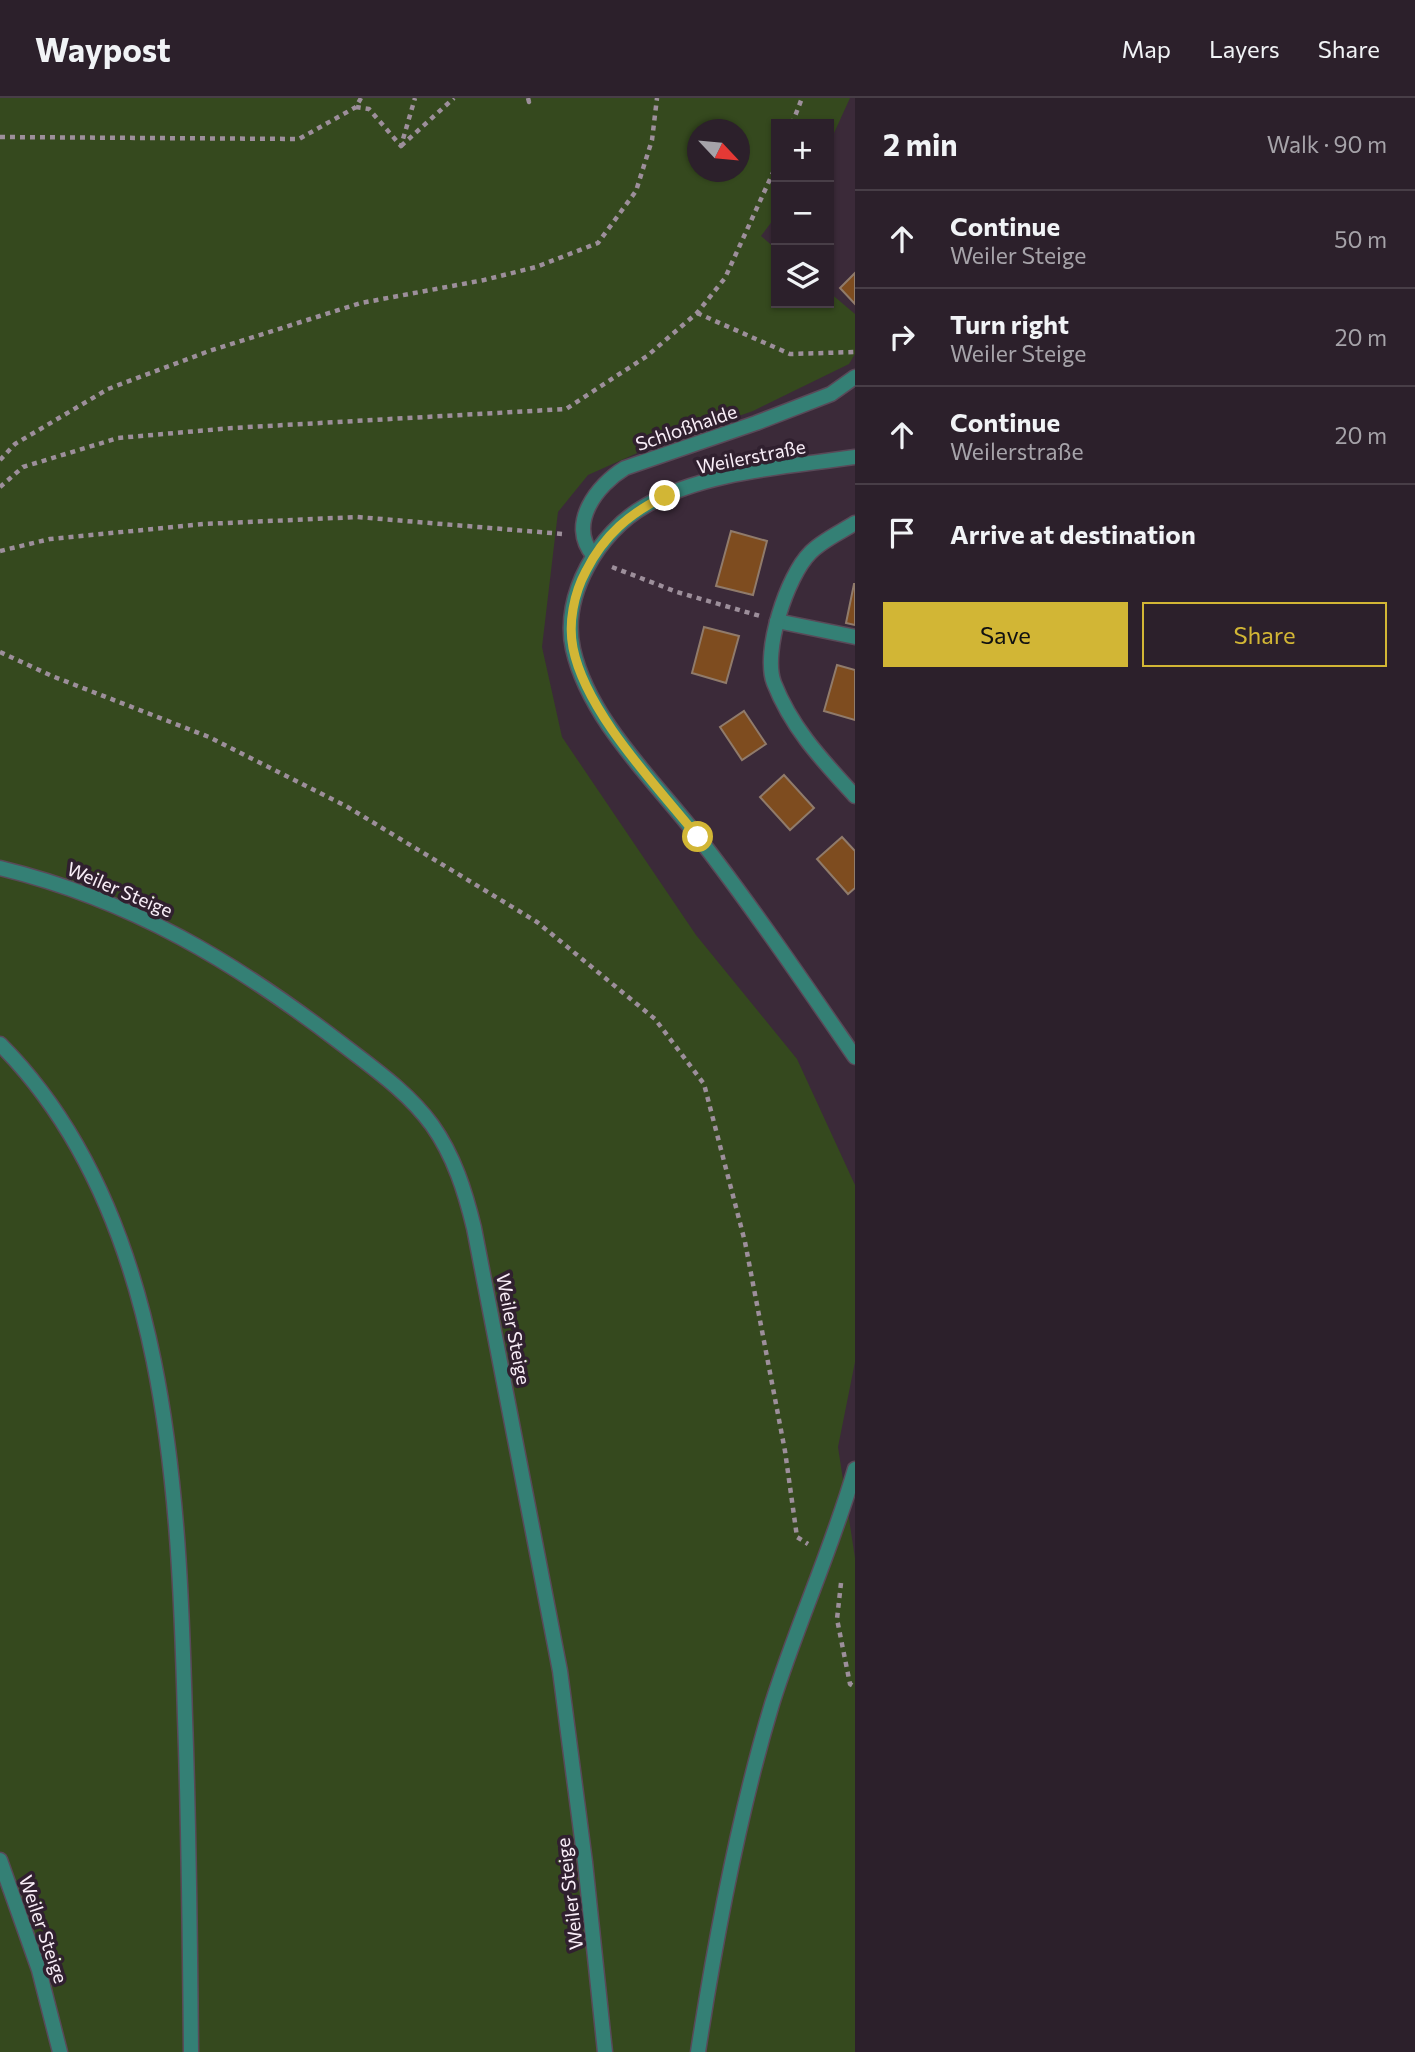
<!DOCTYPE html>
<meta charset="utf-8">
<style>
:root{--surface:#2c202b;--page:#342833;--text:#f1f3f6;--muted:#a6a3a9;--line:#483e47;--accent:#d2b635}
body{margin:0;font-family:Commissioner,sans-serif;background:var(--page);color:var(--text)}
.controls{position:absolute;right:21px;top:21px;display:grid;overflow:hidden;border-radius:0px;box-shadow:0 2px 5px #0004}
.controls button{width:63px;height:63px;display:grid;place-items:center;padding:0;border:0;border-bottom:2px solid var(--line);background:var(--surface);color:var(--text);font:35px sans-serif}
.compass{position:absolute;left:687px;top:21px;width:63px;height:63px;border-radius:50%;background:var(--surface);box-shadow:0 2px 5px #0004;rotate:116deg}
.stop{position:absolute;width:21px;height:21px;margin:-16px;border:5px solid #d2b635;border-radius:50%;background:#fff}
.stop.end{background:#d2b635;border-color:#fff;box-shadow:0 2px 7px #0008}
.list{margin:0;padding:0;list-style:none}
h2{display:flex;justify-content:space-between;align-items:center;height:91px;margin:0;padding:0 28px;font-size:30px}
h2 small{font-size:23px;font-weight:400;color:var(--muted)}
.list li{display:grid;grid-template-columns:46px 1fr auto;gap:21px;align-items:center;box-sizing:border-box;height:98px;padding:0 28px;border-top:2px solid var(--line)}
.list b{display:block;font-size:26px;white-space:nowrap}
.list p{margin:0;font-size:23px;white-space:nowrap;color:var(--muted)}
.list em{font-size:23px;font-style:normal;color:var(--muted)}
.actions{display:flex;gap:14px;padding:21px 28px}
.actions a{flex:1;padding:16px 0;border:2px solid var(--accent);border-radius:0px;text-align:center;font-size:24px;color:var(--accent)}
.actions .main{background:var(--accent);color:#111}
.icon{flex:none;width:38px;height:38px;fill:none;stroke:currentColor;stroke-width:2;stroke-linecap:round;stroke-linejoin:round}
.map{position:relative;flex:none;width:855px;height:1954px;overflow:hidden}
header{display:flex;align-items:center;gap:42px;box-sizing:border-box;height:98px;padding:0 35px;background:var(--surface);border-bottom:2px solid var(--line)}
header strong{font-size:33px}
nav{display:flex;gap:38px;margin-inline-start:auto;font-size:24px}
main{display:flex}
aside{flex:1;background:var(--surface)}
.map>svg:first-child{display:block}
.green{fill:#35491e;fill-rule:evenodd}
.building{fill:#7e4c1f;stroke:#907b6b;stroke-width:2}
.lines{fill:none;stroke-linecap:round;stroke-linejoin:round}
.service-casing{stroke:#594958;stroke-width:17}
.minor-casing{stroke:#594958;stroke-width:17}
.tertiary-casing{stroke:#594958;stroke-width:17}
.path{stroke:#9d8f9b;stroke-width:4.5;stroke-dasharray:5 5;stroke-linecap:butt}
.service{stroke:#348075;stroke-width:14}
.minor{stroke:#348075;stroke-width:14}
.tertiary{stroke:#348075;stroke-width:14}
.route{stroke:#d2b635;stroke-width:9}
.labels{text-anchor:middle;dominant-baseline:central;stroke-width:7;stroke-linejoin:round;paint-order:stroke}
.street-label{font-size:19px;fill:#f9eef8;stroke:#30202f}
</style>
<header>
<strong>Waypost</strong>
<nav><a>Map</a><a>Layers</a><a>Share</a></nav>
</header>
<main>
<div class="map">
<svg width="855" height="1954" viewBox="0 0 855 1954">
<rect width="100%" height="100%" fill="#3b2a39"/>
<!-- green -->
<path class="green" d="M0 0H850L829 46V26H776V118L761 138 776 151V205H829V194L855 216V256L849 266 753 313 653 348 588 377 558 414 542 549 562 639 696 837 797 961 855 1087V1264L838 1349 855 1460V1954H0ZM698 32H740V74H698Z"/>
<!-- building -->
<g class="building">
<polygon points="855,175 855,206 840,190"/>
<polygon points="731,433 767,443 753,497 716,488"/>
<polygon points="854,486 855,486 855,527 846,525"/>
<polygon points="704,529 739,538 726,585 692,575"/>
<polygon points="837,567 855,572 855,622 824,613"/>
<polygon points="744,613 766,646 742,662 720,629"/>
<polygon points="784,677 814,710 790,732 760,699"/>
<polygon points="842,739 855,753 855,790 848,796 817,761"/>
</g>
<g class="lines">
<!-- service casing -->
<g class="service-casing">
<polyline id="service" points="777,523 855,539"/>
</g>
<!-- minor casing -->
<g class="minor-casing">
<g id="minor">
<path d="M855 425C841 434 821 443 810 455 787 478 762 554 774 585 792 631 823 663 855 698"/>
<path d="M593 457C567 426 597 387 625 370L756 325 831 296 855 279"/>
</g>
</g>
<!-- tertiary casing -->
<g class="tertiary-casing">
<g id="tertiary">
<path d="M855 359C788 369 704 373 645 408 599 434 561 497 573 551 589 622 654 682 698 739 753 810 804 885 855 959"/>
<path d="M0 770C132 802 235 864 342 946 373 970 408 994 432 1027 454 1058 465 1093 474 1130L560 1573 585 1764 605 1954"/>
<path d="M0 946C169 1115 179 1396 185 1620 189 1731 190 1843 191 1954"/>
<polyline points="0,1762 39,1872 60,1954"/>
<path d="M698 1954C716 1837 738 1719 772 1606 797 1526 832 1451 855 1371"/>
</g>
</g>
<!-- path -->
<g class="path">
<polyline points="361,0 356,9 369,11 401,48 415,0"/>
<polyline points="528,0 529,4 530,0"/>
<polyline points="792,26 802,0"/>
<polyline points="0,39 299,41 356,9"/>
<polyline points="401,48 454,0"/>
<polyline points="697,215 790,256 855,254"/>
<polyline points="0,362 15,346 108,291 209,253 361,205 484,182 536,169 598,145 636,93 652,42 657,0"/>
<polyline points="0,389 23,369 118,340 232,330 566,311 647,258 697,215 725,180 776,68"/>
<polyline points="0,453 50,441 204,426 357,419 563,436"/>
<polyline points="612,469 677,494 760,518"/>
<polyline points="0,554 52,578 209,639 346,708 537,824 655,921 704,986 745,1144 785,1353 797,1439 808,1446"/>
<polyline points="841,1485 837,1521 850,1586 855,1589"/>
</g>
<!-- service -->
<use href="#service" class="service"/>
<!-- minor -->
<use href="#minor" class="minor"/>
<!-- tertiary -->
<use href="#tertiary" class="tertiary"/>
</g>
<g class="lines">
<!-- route -->
<path class="route" d="M665 398C630 415 604 437 586 473 574 495 568 525 573 550 586 615 657 688 698 739"/>
</g>
<g class="labels">
<!-- street labels -->
<g class="street-label">
<text transform="translate(686 329) rotate(-19)">Schloßhalde</text>
<text transform="translate(751 358) rotate(-11)">Weilerstraße</text>
<text transform="translate(120 791) rotate(23)">Weiler Steige</text>
<text transform="translate(514 1231) rotate(79)">Weiler Steige</text>
<text transform="translate(569 1796) rotate(-97)">Weiler Steige</text>
<text transform="translate(44 1831) rotate(71)">Weiler Steige</text>
</g>
</g>
</svg>
<div class="controls">
<button>+</button>
<button>−</button>
<button><svg class="icon" aria-label="layers" viewBox="0 0 24 24"><path d="M12 4l9 5-9 5-9-5zM3 14l9 5 9-5"/></svg></button>
</div>
<svg class="compass" viewBox="-18 -18 36 36"><path d="M0-13l5 13h-10z" fill="#e53935"/><path d="M0 13l5-13h-10z" fill="#a6a3a9"/></svg>
<div class="stop" style="left:698px;top:739px"></div>
<div class="stop end" style="left:665px;top:398px"></div>
</div>
<aside>
<h2>2 min<small>Walk · 90 m</small></h2>
<ul class="list">
<li><svg class="icon" aria-label="ahead" viewBox="0 0 24 24"><path d="M12 20V5M6 11l6-6 6 6"/></svg><div><b>Continue</b><p>Weiler Steige</p></div><em>50 m</em></li>
<li><svg class="icon" aria-label="right" viewBox="0 0 24 24"><path d="M7 20v-9h11M14 6l5 5-5 5"/></svg><div><b>Turn right</b><p>Weiler Steige</p></div><em>20 m</em></li>
<li><svg class="icon" aria-label="ahead" viewBox="0 0 24 24"><path d="M12 20V5M6 11l6-6 6 6"/></svg><div><b>Continue</b><p>Weilerstraße</p></div><em>20 m</em></li>
<li><svg class="icon" aria-label="arrive" viewBox="0 0 24 24"><path d="M6 21V4h12l-3 4 3 4H6"/></svg><div><b>Arrive at destination</b></div></li>
</ul>
<div class="actions"><a class="main">Save</a><a>Share</a></div>
</aside>
</main>
